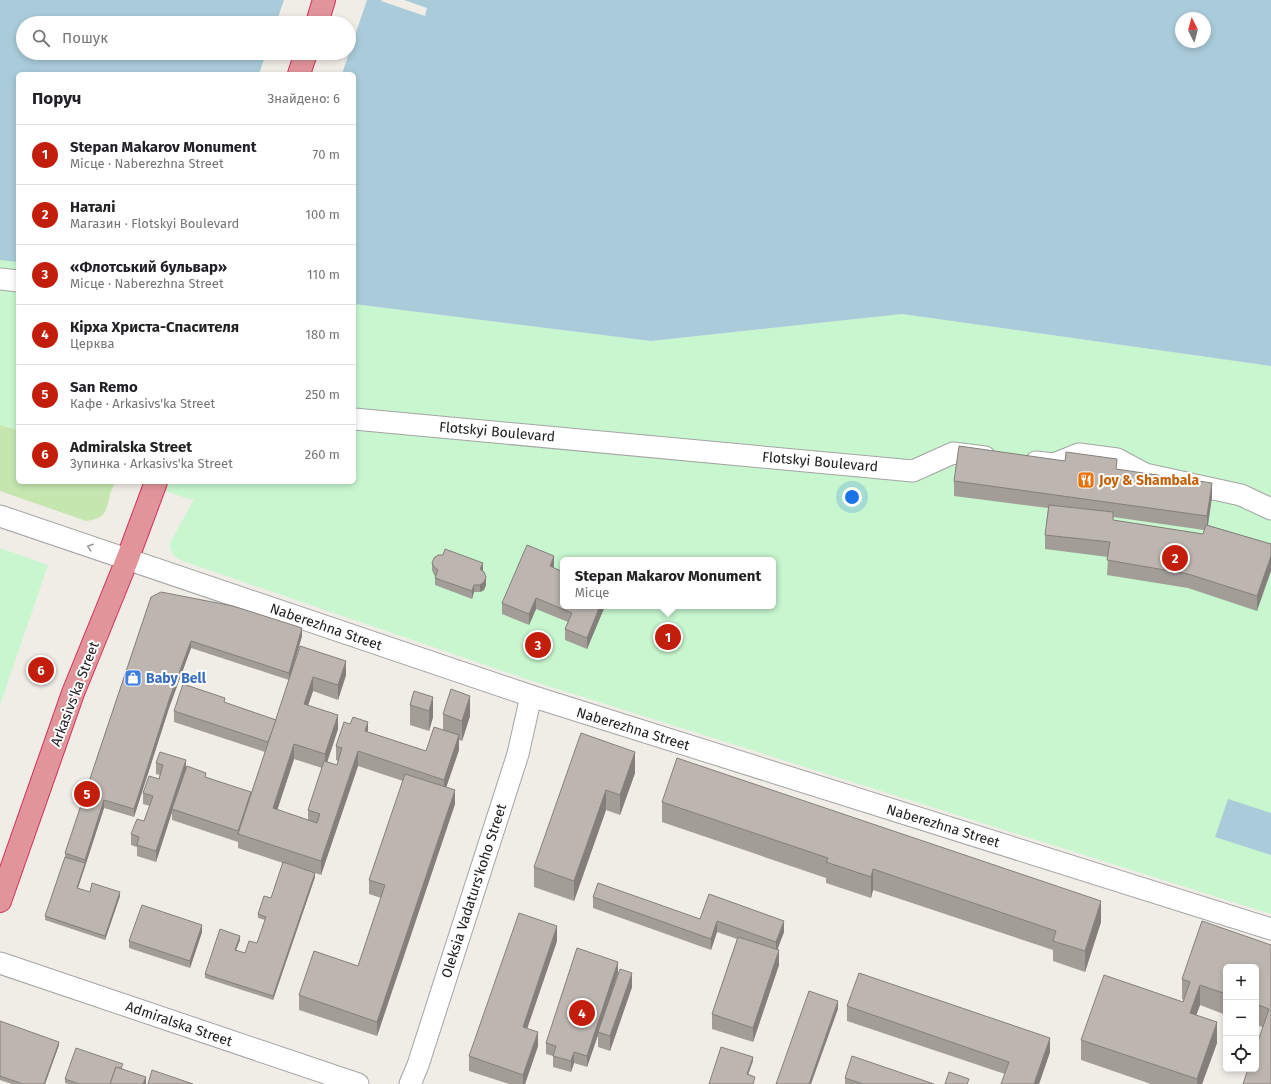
<!DOCTYPE html>
<html lang="uk">
<meta charset="utf-8">
<style>
:root{--surface:#fff;--page:#f6f6f6;--text:#202124;--muted:#757577;--line:#e0e0e0;--accent:#c31d0c}
body{margin:0;font-family:"Fira Sans",sans-serif;background:var(--page);color:var(--text)}
.controls{position:absolute;right:12px;bottom:12px;display:grid;overflow:hidden;border-radius:6px;box-shadow:0 2px 6px #0003}
.controls button{width:36px;height:36px;display:grid;place-items:center;padding:0;border:0;border-bottom:1px solid var(--line);background:var(--surface);color:var(--text);font:20px sans-serif}
.compass{position:absolute;left:1175px;top:12px;width:36px;height:36px;border-radius:50%;background:var(--surface);box-shadow:0 2px 6px #0003;rotate:354deg}
.you{position:absolute;left:852px;top:497px;width:14px;height:14px;margin:-10px;border:3px solid #fff;border-radius:50%;background:#1a73e8;box-shadow:0 0 0 6px #1a73e833}
.badge{display:grid;place-items:center;width:26px;height:26px;border-radius:50%;background:var(--accent);color:#fff;font-size:13px;font-weight:700}
.pin{position:absolute;translate:-50% -50%;border:2px solid #fff;box-shadow:0 1px 4px #0006}
.popup{position:absolute;left:560px;top:557px;width:216px;height:52px;box-sizing:border-box;display:grid;place-content:center;border-radius:6px;background:var(--surface);filter:drop-shadow(0 1px 3px #0005);font-size:13px;white-space:nowrap;color:var(--muted)}
.popup b{font-size:15px;color:var(--text)}
.popup::after{content:'';position:absolute;left:50%;top:100%;margin-left:-8px;border:8px solid transparent;border-top-color:var(--surface)}
.list{margin:0;padding:0;list-style:none}
h2{display:flex;justify-content:space-between;align-items:center;height:52px;margin:0;padding:0 16px;font-size:17px}
h2 small{font-size:13px;font-weight:400;color:var(--muted)}
.list li{display:grid;grid-template-columns:26px 1fr auto;gap:12px;align-items:center;box-sizing:border-box;height:60px;padding:0 16px;border-top:1px solid var(--line)}
.list b{display:block;font-size:15px;white-space:nowrap}
.list p{margin:0;font-size:13px;white-space:nowrap;color:var(--muted)}
.list em{font-size:13px;font-style:normal;color:var(--muted)}
.icon{flex:none;width:22px;height:22px;fill:none;stroke:currentColor;stroke-width:2;stroke-linecap:round;stroke-linejoin:round}
.map{position:relative;flex:none;width:1271px;height:1084px;overflow:hidden}
.search{position:absolute;background:var(--surface);box-shadow:0 2px 6px #0003;left:16px;top:16px;width:340px;height:44px;display:flex;align-items:center;gap:10px;box-sizing:border-box;padding:0 14px;border-radius:22px;color:var(--muted);font-size:15px}
.panel{position:absolute;background:var(--surface);box-shadow:0 2px 6px #0003;left:16px;top:72px;width:340px;height:412px;border-radius:6px}
.map>svg:first-child{display:block}
.grass{fill:#c6e6b0}
.park{fill:#c7f6cf;fill-rule:evenodd}
.water{fill:#aacbda;fill-rule:evenodd}
.pier{fill:#f0ede7}
.lines{fill:none;stroke-linecap:round;stroke-linejoin:round}
.street-casing{stroke:#a4a4a4;stroke-width:23}
.highway-casing{stroke:#d03159;stroke-width:24}
.street{stroke:#fff;stroke-width:21}
.highway{stroke:#e2949b;stroke-width:22}
.wall{fill:#a39d97;fill-rule:evenodd}
.shaded-wall{fill:#847f7b}
.building{fill:#bdb6b0;stroke:#847f7b}
.oneway{stroke:#9b9b9b}
.labels{text-anchor:middle;dominant-baseline:central;stroke-width:4;stroke-linejoin:round;paint-order:stroke}
.street-label{font-size:14px;fill:#202020;stroke:#fff}
.food-label{font-size:14px;font-weight:bold;fill:#c56008;stroke:#fff;text-anchor:start}
.shop-label{font-size:14px;font-weight:bold;fill:#366cbe;stroke:#fff;text-anchor:start}
</style>
<div class="map">
<svg width="1271" height="1084" viewBox="0 0 1271 1084">
<rect width="100%" height="100%" fill="#f0ede7"/>
<!-- grass -->
<path class="grass" d="M0 425 18 430V482H116C103 500 115 518 86 521L0 491Z"/>
<!-- park -->
<g class="park">
<polygon points="0,260 18,262 18,430 0,425"/>
<path d="M354 304 651 341 902 314 1271 366V914L529 680 180 560C173 555 170 552 170 543L194 499H189L137 482H354ZM563 560H773V606H563Z"/>
<polygon points="0,548 48,565 0,705"/>
</g>
<!-- water -->
<g class="water">
<path d="M0 0H1271V366L902 314 651 341 354 304V74H18V262L0 260ZM1181 18H1205V42H1181ZM23 23H349V53H23Z"/>
<polygon points="1228,799 1271,813 1271,855 1215,837"/>
</g>
<!-- pier -->
<g class="pier">
<polygon points="284,0 367,0 349,53 349,23 276,23"/>
<polygon points="382,0 404,0 427,8 425,16 381,1"/>
<polygon points="266,53 349,53 342,74 259,74"/>
</g>
<g class="lines">
<!-- street casing -->
<g class="street-casing">
<g id="street">
<polyline points="0,279 18,281"/>
<polyline points="354,419 913,471 953,453 985,457"/>
<polyline points="1036,462 1054,464 1079,454 1117,459 1145,474 1241,495 1271,509"/>
<polyline points="0,516 531,696 1271,929"/>
<polyline points="0,963 358,1084"/>
<polyline points="410,1084 418,1065 518,754 531,696"/>
</g>
</g>
<!-- highway casing -->
<g class="highway-casing">
<g id="highway">
<polyline points="317,23 324,0"/>
<polyline points="299,74 306,53"/>
<polyline points="0,901 73,693 127,560 156,482"/>
</g>
</g>
<!-- street -->
<use href="#street" class="street"/>
<!-- highway -->
<use href="#highway" class="highway"/>
</g>
<!-- wall -->
<g class="wall">
<path d="M1117 469 1212 497 1208 525 1271 544 1257 611 1188 588 1107 575 1108 557 1045 549V535L1048 508 954 496V481ZM1113 517 1204 530 1203 534 1113 520Z"/>
<polygon points="432,563 483,570 486,585 484,590 480,592 474,592 472,599 435,585 435,576 434,575 432,570"/>
<polygon points="554,567 553,568 605,606 587,649 565,640 565,629 568,622 536,609 529,625 502,614 502,603"/>
<polygon points="151,597 302,636 289,680 191,648 169,708 134,817 104,808 78,888 90,892 120,896 105,940 45,920 45,916 65,857 65,853"/>
<path d="M300 646 346 675 338 700 313 691 308 705 338 729 327 762 337 765 338 761 336 760V746L368 732 426 751 443 730V714L470 716 462 741 459 740V750L446 787 455 804 377 1036 299 1010V995L358 966 381 898 369 894V880L403 781 358 766 321 875 315 873V877L273 1000 205 978V974L240 940 236 950 245 953 257 943 265 920 258 918V914L271 898 283 863 238 848V842L172 820V812L156 862 137 856V847L131 845V834L144 821 150 806 143 804V793L159 779 160 775 156 774V763L186 769 206 777 251 793 265 752 174 722V711L225 703 276 720ZM294 759 322 768 308 810V820L277 810Z"/>
<polygon points="414,691 433,717 429,731 410,725 410,705"/>
<polygon points="635,752 635,773 620,815 606,810 574,901 534,887 534,867"/>
<polygon points="662,802 1101,922 1085,972 1053,961 1053,950 873,890 871,898 826,883 826,878 662,822"/>
<polygon points="709,894 784,932 777,950 779,965 753,1042 712,1029 712,1014 737,939 717,932 711,950 593,908 593,897 700,919"/>
<polygon points="202,932 190,968 129,948 129,941"/>
<polygon points="557,941 527,1028 538,1046 525,1084 509,1084 469,1071 469,1056"/>
<polygon points="1271,945 1271,1084 1263,1027 1256,1025 1256,967 1226,967 1226,1015 1200,1005 1196,1015 1217,1043 1202,1084 1151,1084 1081,1060 1081,1040 1183,1002 1184,1000 1182,999 1182,979"/>
<polygon points="618,973 611,994 632,987 610,1051 598,1047 598,1035 587,1067 574,1063 571,1072 553,1067 553,1056 546,1054 546,1043"/>
<polygon points="847,1006 1050,1052 1039,1084 1001,1084 1005,1074 847,1021"/>
<polygon points="0,1021 59,1045 45,1084 12,1084 0,1080"/>
<polygon points="123,1068 122,1069 146,1084 68,1084 65,1083 65,1079"/>
<polygon points="845,1078 934,1084 845,1084"/>
</g>
<!-- shaded-wall -->
<g class="shaded-wall">
<polygon points="1212,483 1212,497 1207,530 1207,516"/>
<polygon points="554,556 554,567 550,577 550,566"/>
<polygon points="1271,556 1271,571 1257,611 1257,596"/>
<polygon points="483,563 483,570 480,577 480,569"/>
<polygon points="486,577 486,585 484,590 480,592 480,585"/>
<polygon points="474,585 474,592 472,599 472,591"/>
<polygon points="536,598 536,609 529,625 529,614"/>
<polygon points="600,606 605,606 587,649 587,638"/>
<polygon points="302,628 302,636 289,680 289,673"/>
<polygon points="191,641 191,648 169,708 134,817 134,809 169,700"/>
<polygon points="346,661 346,675 338,700 338,685"/>
<polygon points="313,677 313,691 304,718 304,704"/>
<polygon points="470,696 470,716 462,741 462,721"/>
<polygon points="433,697 433,717 429,731 429,711"/>
<polygon points="338,715 338,729 325,769 325,754"/>
<polygon points="368,722 368,736 365,731"/>
<polygon points="459,735 459,750 444,794 444,780"/>
<polygon points="294,744 294,759 273,823 273,808"/>
<polygon points="358,751 358,766 321,875 321,861"/>
<polygon points="635,752 635,773 620,815 620,795"/>
<polygon points="186,760 186,771 172,809 172,812 156,862 156,851"/>
<polygon points="455,790 455,804 377,1036 377,1022"/>
<polygon points="606,790 606,810 574,901 574,881"/>
<polygon points="104,800 104,808 77,891 77,888 85,863 85,860"/>
<polygon points="873,869 873,890 871,898 871,877"/>
<polygon points="315,873 315,877 273,1000 273,996"/>
<polygon points="120,892 120,896 105,940 105,936"/>
<polygon points="1101,901 1101,922 1085,972 1085,951"/>
<polygon points="717,921 717,932 711,950 711,939"/>
<polygon points="784,921 784,932 776,953 776,942"/>
<polygon points="202,925 202,932 190,968 190,961"/>
<polygon points="557,926 557,941 523,1041 523,1027"/>
<polygon points="240,936 240,940 235,953 235,950"/>
<polygon points="779,950 779,965 753,1042 753,1028"/>
<polygon points="618,962 618,973 598,1032 598,1035 587,1067 587,1056"/>
<polygon points="632,973 632,987 610,1051 610,1036"/>
<polygon points="1200,985 1200,1005 1190,1033 1190,1013"/>
<polygon points="838,1001 838,1009 811,1084 809,1084"/>
<polygon points="1217,1022 1217,1043 1202,1084 1197,1084 1197,1079"/>
<polygon points="538,1032 538,1046 525,1084 523,1084 523,1075"/>
<polygon points="1050,1038 1050,1052 1039,1084 1034,1084"/>
<polygon points="59,1042 59,1045 45,1084 44,1084"/>
<polygon points="574,1052 574,1063 571,1072 571,1061"/>
<polygon points="753,1057 753,1061 747,1078 747,1074"/>
<polygon points="146,1077 146,1084 143,1084"/>
</g>
<!-- building -->
<g class="building">
<polygon points="959,446 1065,461 1066,452 1117,459 1116,469 1212,483 1207,516 954,481"/>
<polygon points="1049,505 1113,512 1113,520 1203,534 1206,525 1271,544 1271,556 1257,596 1188,574 1107,560 1110,542 1045,535"/>
<polygon points="527,545 554,556 550,566 563,572 563,606 600,606 587,638 565,629 572,613 536,598 529,614 502,603"/>
<polygon points="445,549 483,563 480,569 484,572 486,577 484,582 480,585 474,585 472,591 435,578 438,570 434,567 432,563 434,558 438,555 443,555"/>
<polygon points="161,592 233,606 302,628 289,673 191,641 169,700 134,809 104,800 85,860 65,853 151,597"/>
<polygon points="300,646 346,661 338,685 313,677 304,704 338,715 325,754 294,744 273,808 317,823 320,814 308,810 324,761 337,765 342,748 336,746 344,722 350,724 353,717 368,722 365,731 426,751 434,727 459,735 444,780 358,751 321,861 238,834"/>
<polygon points="183,684 225,698 224,702 276,720 268,742 174,711"/>
<polygon points="451,689 470,696 462,721 443,714"/>
<polygon points="414,691 433,697 429,711 410,705"/>
<polygon points="581,733 635,752 620,795 606,790 574,881 534,867"/>
<polygon points="160,752 186,760 156,851 137,845 139,837 131,834 137,819 144,821 153,796 143,793 149,776 159,779 163,765 156,763"/>
<polygon points="677,758 1101,901 1085,951 1053,941 1056,931 873,869 871,877 826,862 828,858 662,802"/>
<polygon points="187,766 206,773 205,777 251,792 238,831 172,809"/>
<polygon points="405,774 455,790 377,1022 299,995 314,951 358,966 385,885 369,880"/>
<polygon points="65,857 85,863 77,888 90,892 92,883 120,892 105,936 45,916"/>
<polygon points="283,862 315,873 273,996 205,974 220,929 240,936 235,950 245,953 249,941 257,943 266,917 258,914 264,896 271,898"/>
<polygon points="598,883 700,919 709,894 784,921 776,942 717,921 711,939 593,897"/>
<polygon points="142,905 202,925 190,961 129,941"/>
<polygon points="519,913 557,926 523,1027 538,1032 523,1075 469,1056"/>
<polygon points="1202,921 1271,945 1271,1084 1243,1084 1248,1069 1256,1069 1256,1047 1269,1009 1256,1004 1256,967 1226,967 1226,994 1200,985 1190,1013 1217,1022 1197,1079 1081,1040 1104,975 1183,1002 1190,982 1182,979"/>
<polygon points="738,937 779,950 753,1028 712,1014"/>
<polygon points="577,948 618,962 587,1056 574,1052 571,1061 553,1056 556,1046 546,1043"/>
<polygon points="620,969 632,973 610,1036 598,1032"/>
<polygon points="859,973 1050,1038 1034,1084 1001,1084 1009,1062 847,1006"/>
<polygon points="809,991 838,1001 809,1084 776,1084"/>
<polygon points="0,1021 59,1042 44,1084 23,1084 0,1076"/>
<polygon points="721,1047 753,1057 747,1074 755,1077 753,1084 709,1084"/>
<polygon points="76,1048 123,1064 121,1068 116,1067 110,1084 79,1084 65,1079"/>
<polygon points="852,1056 934,1084 863,1084 845,1078"/>
<polygon points="116,1067 146,1077 143,1084 110,1084"/>
<polygon points="152,1070 193,1084 148,1084"/>
<polygon points="949,1072 969,1079 967,1084 945,1084"/>
</g>
<!-- one-way arrows -->
<defs><path id="oneway-chevron" d="M-2-3.5L2.5 0L-2 3.5" fill="none" stroke-width="1.6" stroke-linecap="round" stroke-linejoin="round"/></defs>
<use class="oneway" href="#oneway-chevron" transform="translate(90 547) rotate(-161)"/>
<!-- icons -->
<defs>
<g id="restaurant-square" transform="scale(0.9)"><rect x="-9" y="-9" width="18" height="18" rx="4" fill="#e8710a" stroke="#fff"/><path d="M-5-6h1v4h1v-4h1v4h1v-4h1v5L-1.5 .5V6h-2V.5L-5-1ZM5-6V6H3V1.5H1.5Q1.5-4 5-6Z" fill="#fff"/></g>
<g id="shop-square" transform="scale(0.9)"><rect x="-9" y="-9" width="18" height="18" rx="4" fill="#3f7fe0" stroke="#fff"/><path d="M-5-2.5h2.3a2.7 3.5 0 0 1 5.4 0H5L5.5 6h-11ZM-1.5-2.5h3a1.5 2.3 0 0 0-3 0Z" fill="#fff"/></g>
</defs>
<g fill-rule="evenodd">
<use href="#restaurant-square" x="1086" y="480"/>
<use href="#shop-square" x="133" y="678"/>
</g>
<g class="labels">
<!-- street labels -->
<g class="street-label">
<text transform="translate(497 432) rotate(5)">Flotskyi Boulevard</text>
<text transform="translate(820 462) rotate(5)">Flotskyi Boulevard</text>
<text transform="translate(326 627) rotate(19)">Naberezhna Street</text>
<text transform="translate(75 694) rotate(-69)">Arkasivs'ka Street</text>
<text transform="translate(633 729) rotate(17)">Naberezhna Street</text>
<text transform="translate(943 826) rotate(17)">Naberezhna Street</text>
<text transform="translate(474 891) rotate(-72)">Oleksia Vadaturs'koho Street</text>
<text transform="translate(179 1024) rotate(19)">Admiralska Street</text>
</g>
<!-- food labels -->
<g class="food-label">
<text x="1099" y="480">Joy &amp; Shambala</text>
</g>
<!-- shop labels -->
<g class="shop-label">
<text x="146" y="678">Baby Bell</text>
</g>
</g>
</svg>
<div class="controls">
<button>+</button>
<button>−</button>
<button><svg class="icon" aria-label="locate" viewBox="0 0 24 24"><circle cx="12" cy="12" r="6"/><path d="M12 2v4M12 18v4M2 12h4M18 12h4"/></svg></button>
</div>
<svg class="compass" viewBox="-18 -18 36 36"><path d="M0-13l5 13h-10z" fill="#e53935"/><path d="M0 13l5-13h-10z" fill="#757577"/></svg>
<div class="you"></div>
<div class="pin badge" style="left:668px;top:637px">1</div>
<div class="popup"><b>Stepan Makarov Monument</b>Місце</div>
<div class="pin badge" style="left:1175px;top:558px">2</div>
<div class="pin badge" style="left:538px;top:645px">3</div>
<div class="pin badge" style="left:582px;top:1013px">4</div>
<div class="pin badge" style="left:87px;top:794px">5</div>
<div class="pin badge" style="left:41px;top:670px">6</div>
<div class="search"><svg class="icon" aria-label="search" viewBox="0 0 24 24"><circle cx="10" cy="10" r="6"/><path d="M15 15l6 6"/></svg>Пошук</div>
<section class="panel">
<h2>Поруч<small>Знайдено: 6</small></h2>
<ul class="list">
<li><span class="badge">1</span><div><b>Stepan Makarov Monument</b><p>Місце · Naberezhna Street</p></div><em>70 m</em></li>
<li><span class="badge">2</span><div><b>Наталі</b><p>Магазин · Flotskyi Boulevard</p></div><em>100 m</em></li>
<li><span class="badge">3</span><div><b>«Флотський бульвар»</b><p>Місце · Naberezhna Street</p></div><em>110 m</em></li>
<li><span class="badge">4</span><div><b>Кірха Христа-Спасителя</b><p>Церква</p></div><em>180 m</em></li>
<li><span class="badge">5</span><div><b>San Remo</b><p>Кафе · Arkasivs'ka Street</p></div><em>250 m</em></li>
<li><span class="badge">6</span><div><b>Admiralska Street</b><p>Зупинка · Arkasivs'ka Street</p></div><em>260 m</em></li>
</ul>
</section>
</div>
